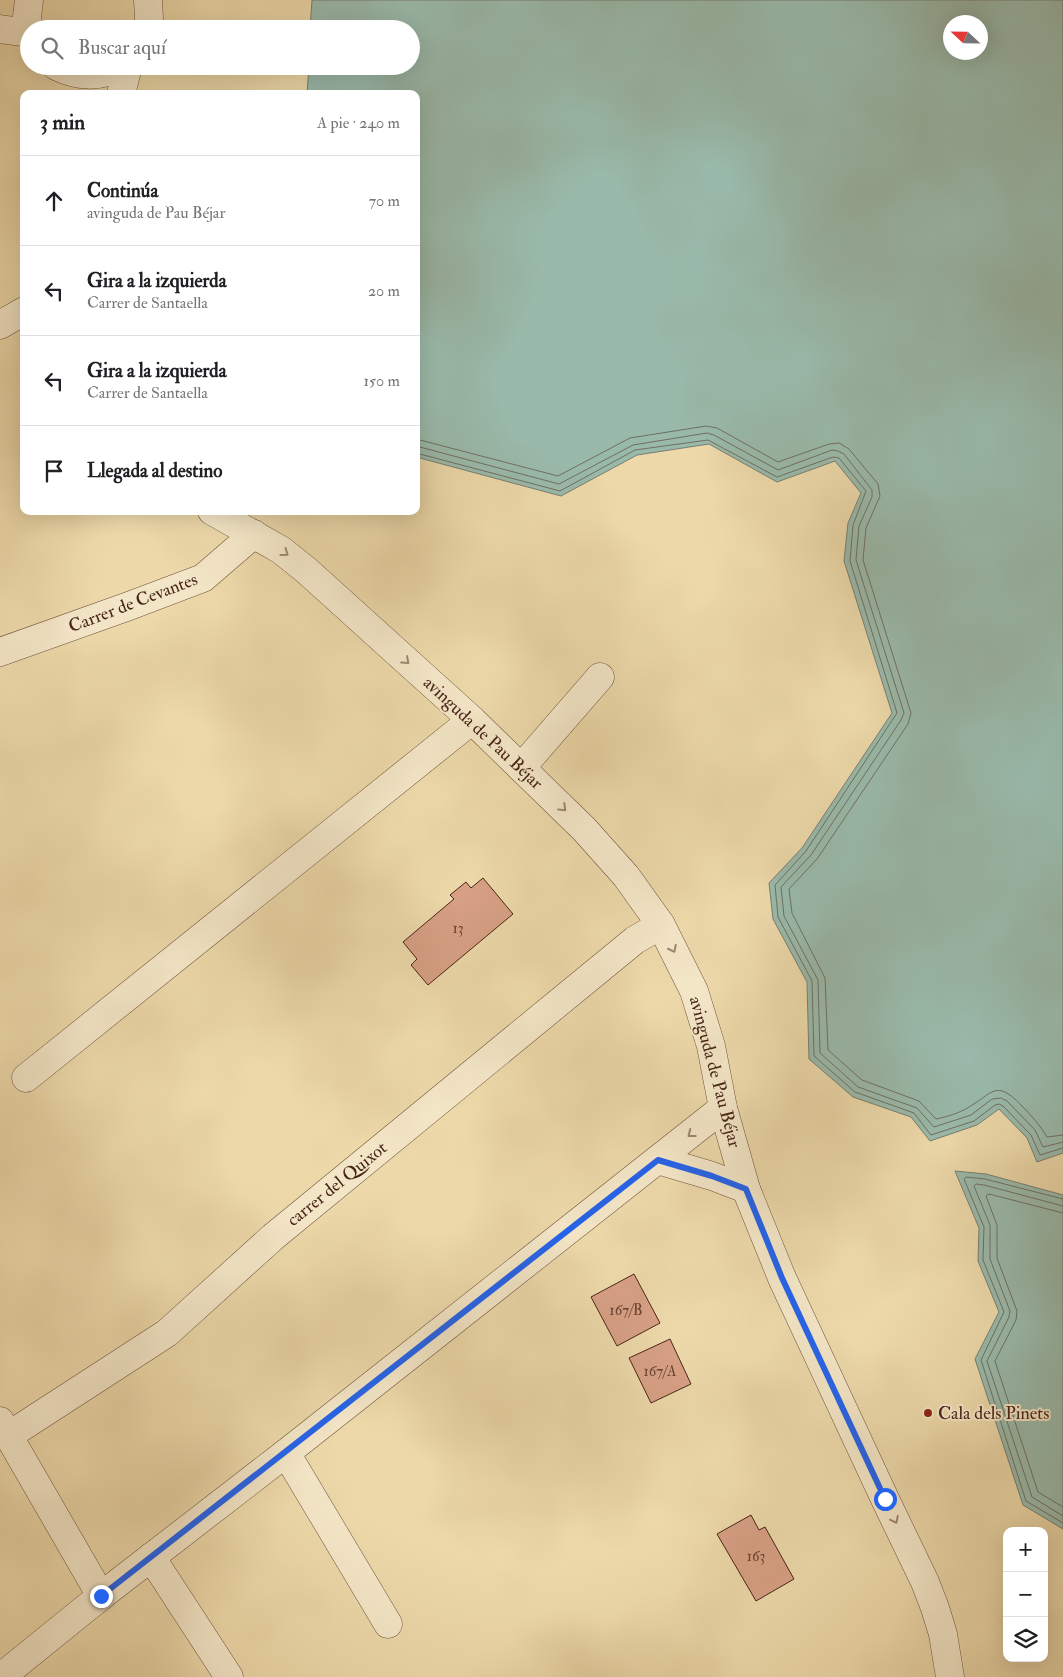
<!DOCTYPE html>
<html lang="es">
<meta charset="utf-8">
<style>
:root{--surface:#fff;--page:#f2f2f2;--text:#202124;--muted:#757577;--line:#e0e0e0}
body{margin:0;font-family:"IM FELL Double Pica",serif;background:var(--page);color:var(--text)}
.controls{position:absolute;right:15px;bottom:15px;display:grid;overflow:hidden;border-radius:10px;box-shadow:0 5px 20px #0002}
.controls button{width:45px;height:45px;display:grid;place-items:center;padding:0;border:0;border-bottom:1px solid var(--line);background:var(--surface);color:var(--text);font:25px sans-serif}
.compass{position:absolute;left:943px;top:15px;width:45px;height:45px;border-radius:50%;background:var(--surface);box-shadow:0 5px 20px #0002;rotate:292deg}
.stop{position:absolute;width:15px;height:15px;margin:-11px;border:4px solid #2563eb;border-radius:50%;background:#fff}
.stop.end{background:#2563eb;border-color:#fff;box-shadow:0 1px 5px #0008}
.list{margin:0;padding:0;list-style:none}
h2{display:flex;justify-content:space-between;align-items:center;height:65px;margin:0;padding:0 20px;font-size:21px}
h2 small{font-size:16px;font-weight:400;color:var(--muted)}
.list li{display:grid;grid-template-columns:32px 1fr auto;gap:15px;align-items:center;box-sizing:border-box;height:90px;padding:0 20px;border-top:1px solid var(--line)}
.list b{display:block;font-size:19px;white-space:nowrap}
.list p{margin:0;font-size:16px;white-space:nowrap;color:var(--muted)}
.list em{font-size:16px;font-style:normal;color:var(--muted)}
.icon{flex:none;width:28px;height:28px;fill:none;stroke:currentColor;stroke-width:2;stroke-linecap:round;stroke-linejoin:round}
.map{position:relative;flex:none;width:1063px;height:1677px;overflow:hidden}
.search{position:absolute;background:var(--surface);box-shadow:0 5px 20px #0002;left:20px;top:20px;width:400px;height:55px;display:flex;align-items:center;gap:12px;box-sizing:border-box;padding:0 18px;border-radius:28px;color:var(--muted);font-size:19px}
.panel{position:absolute;background:var(--surface);box-shadow:0 5px 20px #0002;left:20px;top:90px;width:400px;height:425px;border-radius:10px}
.map>svg:first-child{display:block}
.water{fill:#99b9aa;stroke:#797e70;fill-rule:evenodd}
.lines{fill:none;stroke-linecap:round;stroke-linejoin:round}
.shore{stroke:#706f62;stroke-width:1}
.building{fill:#d7a085;stroke:#482519}
.minor-casing{stroke:#71523d;stroke-width:29}
.minor{stroke:#f3e6c7;stroke-width:28}
.oneway{stroke:#9e8670}
.route{stroke:#2563eb;stroke-width:6}
.poi-dot{fill:#8f2418;stroke:#f3e6c7;stroke-width:2}
.labels{text-anchor:middle;dominant-baseline:central;stroke-width:4;stroke-linejoin:round;paint-order:stroke}
.number-label{font-size:15px;fill:#6c4434}
.street-label{font-size:18px;fill:#482519;stroke:#f3e6c7}
.poi-label{font-size:18px;fill:#482519;stroke:#f3e6c7;text-anchor:start}
</style>
<div class="map">
<svg width="1063" height="1677" viewBox="0 0 1063 1677">
<rect width="100%" height="100%" fill="#ecd8a9"/>
<filter id="stains"><feTurbulence type="fractalNoise" baseFrequency=".004" numOctaves="4"/><feColorMatrix values="0 0 0 0 .2 0 0 0 0 .09 0 0 0 0 .02 0 0 0 .5 -.17"/></filter>
<radialGradient id="worn" r=".72"><stop offset=".6" stop-color="#630" stop-opacity="0"/><stop offset="1" stop-color="#630" stop-opacity=".3"/></radialGradient>
<!-- water -->
<g class="water">
<path d="M312 0H1063V1153L1037 1162 1027 1138 999 1109 977 1125 930 1141 911 1117 853 1097 809 1059 807 982 773 919 769 883 802 848 892 713 844 561 848 523 861 493 835 461 777 482 709 444 637 455 561 496 416 457V94H307L309 66H411V29H310ZM950 22H980V52H950Z"/>
<polygon points="955,1171 986,1174 1063,1195 1063,1529 1023,1505 975,1359 999,1312 978,1261 979,1228"/>
</g>
<g class="lines">
<!-- shore -->
<g class="shore">
<path d="M416 439 558 476 630 438 706 426 717 428 778 462 829 444 839 443 849 449 878 484 880 496 866 528 863 560 911 713 908 724 817 859 789 889 792 913 825 978 828 1050 862 1080 919 1101 936 1119C946 1117 960 1113 969 1107 993 1093 996 1079 1021 1105 1031 1115 1040 1125 1047 1137L1063 1135"/>
<polyline points="416,446 559,484 633,445 707,433 714,435 778,470 832,450 838,451 844,454 872,490 872,497 859,526 856,560 904,713 901,720 811,855 781,887 784,916 818,980 820,1053 858,1087 917,1108 934,1127 971,1115 992,1099 1001,1098 1007,1101 1035,1130 1043,1147 1063,1142"/>
<polyline points="416,453 560,491 635,450 708,440 777,477 833,457 839,458 866,491 853,525 850,561 897,713 806,851 775,885 778,917 812,981 814,1056 855,1092 914,1113 931,1135 974,1121 995,1105 999,1104 1003,1106 1031,1135 1040,1155 1063,1148"/>
<polyline points="1063,1199 985,1179 966,1177 964,1179 984,1227 983,1260 1004,1312 981,1360 1026,1501 1063,1523"/>
<polyline points="1063,1206 984,1185 976,1184 974,1186 990,1225 990,1259 1010,1311 1009,1317 987,1361 1032,1497 1063,1516"/>
<polyline points="1063,1213 989,1194 986,1196 997,1225 997,1258 1017,1311 1016,1320 995,1361 1038,1492 1063,1507"/>
</g>
</g>
<!-- building -->
<g class="building">
<polygon points="483,878 513,914 428,985 411,965 417,959 403,942 454,899 450,895 466,882 471,888"/>
<polygon points="634,1274 660,1323 617,1346 591,1297"/>
<polygon points="670,1339 691,1384 651,1403 629,1358"/>
<polygon points="751,1515 759,1530 765,1527 794,1579 756,1601 717,1534"/>
</g>
<g class="lines">
<!-- minor casing -->
<g class="minor-casing">
<g id="minor">
<polyline points="29,0 27,17 29,29"/>
<polyline points="0,29 29,33"/>
<polyline points="147,29 149,19 148,0"/>
<path d="M56 66C76 76 100 79 119 66"/>
<polyline points="121,94 128,66"/>
<polyline points="0,325 24,311"/>
<polyline points="212,511 281,550 306,570 472,720 584,829 626,876 661,925 694,991 711,1046 723,1108 746,1189 782,1278 885,1499 925,1582 935,1608 943,1634 950,1677"/>
<polyline points="0,652 129,606 203,578 254,534"/>
<polyline points="521,768 600,677"/>
<polyline points="26,1078 472,720"/>
<polyline points="658,1160 712,1176 746,1189"/>
<polyline points="0,1421 101,1596"/>
<polyline points="8,1436 167,1333 273,1237 635,940 661,925"/>
<polyline points="286,1453 388,1624"/>
<polyline points="151,1557 229,1677"/>
<polyline points="1,1677 101,1596 286,1453 723,1108"/>
</g>
</g>
<!-- minor -->
<use href="#minor" class="minor"/>
</g>
<!-- one-way arrows -->
<defs><path id="oneway-chevron" d="M-2-3.5L2.5 0L-2 3.5" fill="none" stroke-width="1.6" stroke-linecap="round" stroke-linejoin="round" transform="scale(1.25)"/></defs>
<g class="oneway">
<use href="#oneway-chevron" transform="translate(285 553) rotate(36)"/>
<use href="#oneway-chevron" transform="translate(406 661) rotate(42)"/>
<use href="#oneway-chevron" transform="translate(563 808) rotate(44)"/>
<use href="#oneway-chevron" transform="translate(673 949) rotate(63)"/>
<use href="#oneway-chevron" transform="translate(691 1134) rotate(142)"/>
<use href="#oneway-chevron" transform="translate(895 1520) rotate(64)"/>
</g>
<g class="lines">
<!-- route -->
<polyline class="route" points="101,1596 658,1160 712,1176 746,1189 782,1278 885,1499"/>
</g>
<!-- markers -->
<circle class="poi-dot" cx="928" cy="1413" r="5"/>
<g class="labels">
<!-- number labels -->
<g class="number-label">
<text x="458" y="928">13</text>
<text x="626" y="1310">167/B</text>
<text x="660" y="1371">167/A</text>
<text x="756" y="1556">163</text>
</g>
<!-- street labels -->
<g class="street-label">
<text transform="translate(133 603) rotate(-21)">Carrer de Cevantes</text>
<text transform="translate(483 733) rotate(43)">avinguda de Pau Béjar</text>
<text transform="translate(715 1072) rotate(75)">avinguda de Pau Béjar</text>
<text transform="translate(337 1184) rotate(-39)">carrer del Quixot</text>
</g>
<!-- poi labels -->
<g class="poi-label">
<text x="938" y="1413">Cala dels Pinets</text>
</g>
</g>
<rect width="100%" height="100%" filter="url(#stains)"/>
<rect width="100%" height="100%" fill="url(#worn)"/>
</svg>
<div class="controls">
<button>+</button>
<button>−</button>
<button><svg class="icon" aria-label="layers" viewBox="0 0 24 24"><path d="M12 4l9 5-9 5-9-5zM3 14l9 5 9-5"/></svg></button>
</div>
<svg class="compass" viewBox="-18 -18 36 36"><path d="M0-13l5 13h-10z" fill="#e53935"/><path d="M0 13l5-13h-10z" fill="#757577"/></svg>
<div class="stop" style="left:885px;top:1499px"></div>
<div class="stop end" style="left:101px;top:1596px"></div>
<div class="search"><svg class="icon" aria-label="search" viewBox="0 0 24 24"><circle cx="10" cy="10" r="6"/><path d="M15 15l6 6"/></svg>Buscar aquí</div>
<section class="panel">
<h2>3 min<small>A pie · 240 m</small></h2>
<ul class="list">
<li><svg class="icon" aria-label="ahead" viewBox="0 0 24 24"><path d="M12 20V5M6 11l6-6 6 6"/></svg><div><b>Continúa</b><p>avinguda de Pau Béjar</p></div><em>70 m</em></li>
<li><svg class="icon" aria-label="left" viewBox="0 0 24 24"><path d="M17 20v-9H6M10 6l-5 5 5 5"/></svg><div><b>Gira a la izquierda</b><p>Carrer de Santaella</p></div><em>20 m</em></li>
<li><svg class="icon" aria-label="left" viewBox="0 0 24 24"><path d="M17 20v-9H6M10 6l-5 5 5 5"/></svg><div><b>Gira a la izquierda</b><p>Carrer de Santaella</p></div><em>150 m</em></li>
<li><svg class="icon" aria-label="arrive" viewBox="0 0 24 24"><path d="M6 21V4h12l-3 4 3 4H6"/></svg><div><b>Llegada al destino</b></div></li>
</ul>
</section>
</div>
